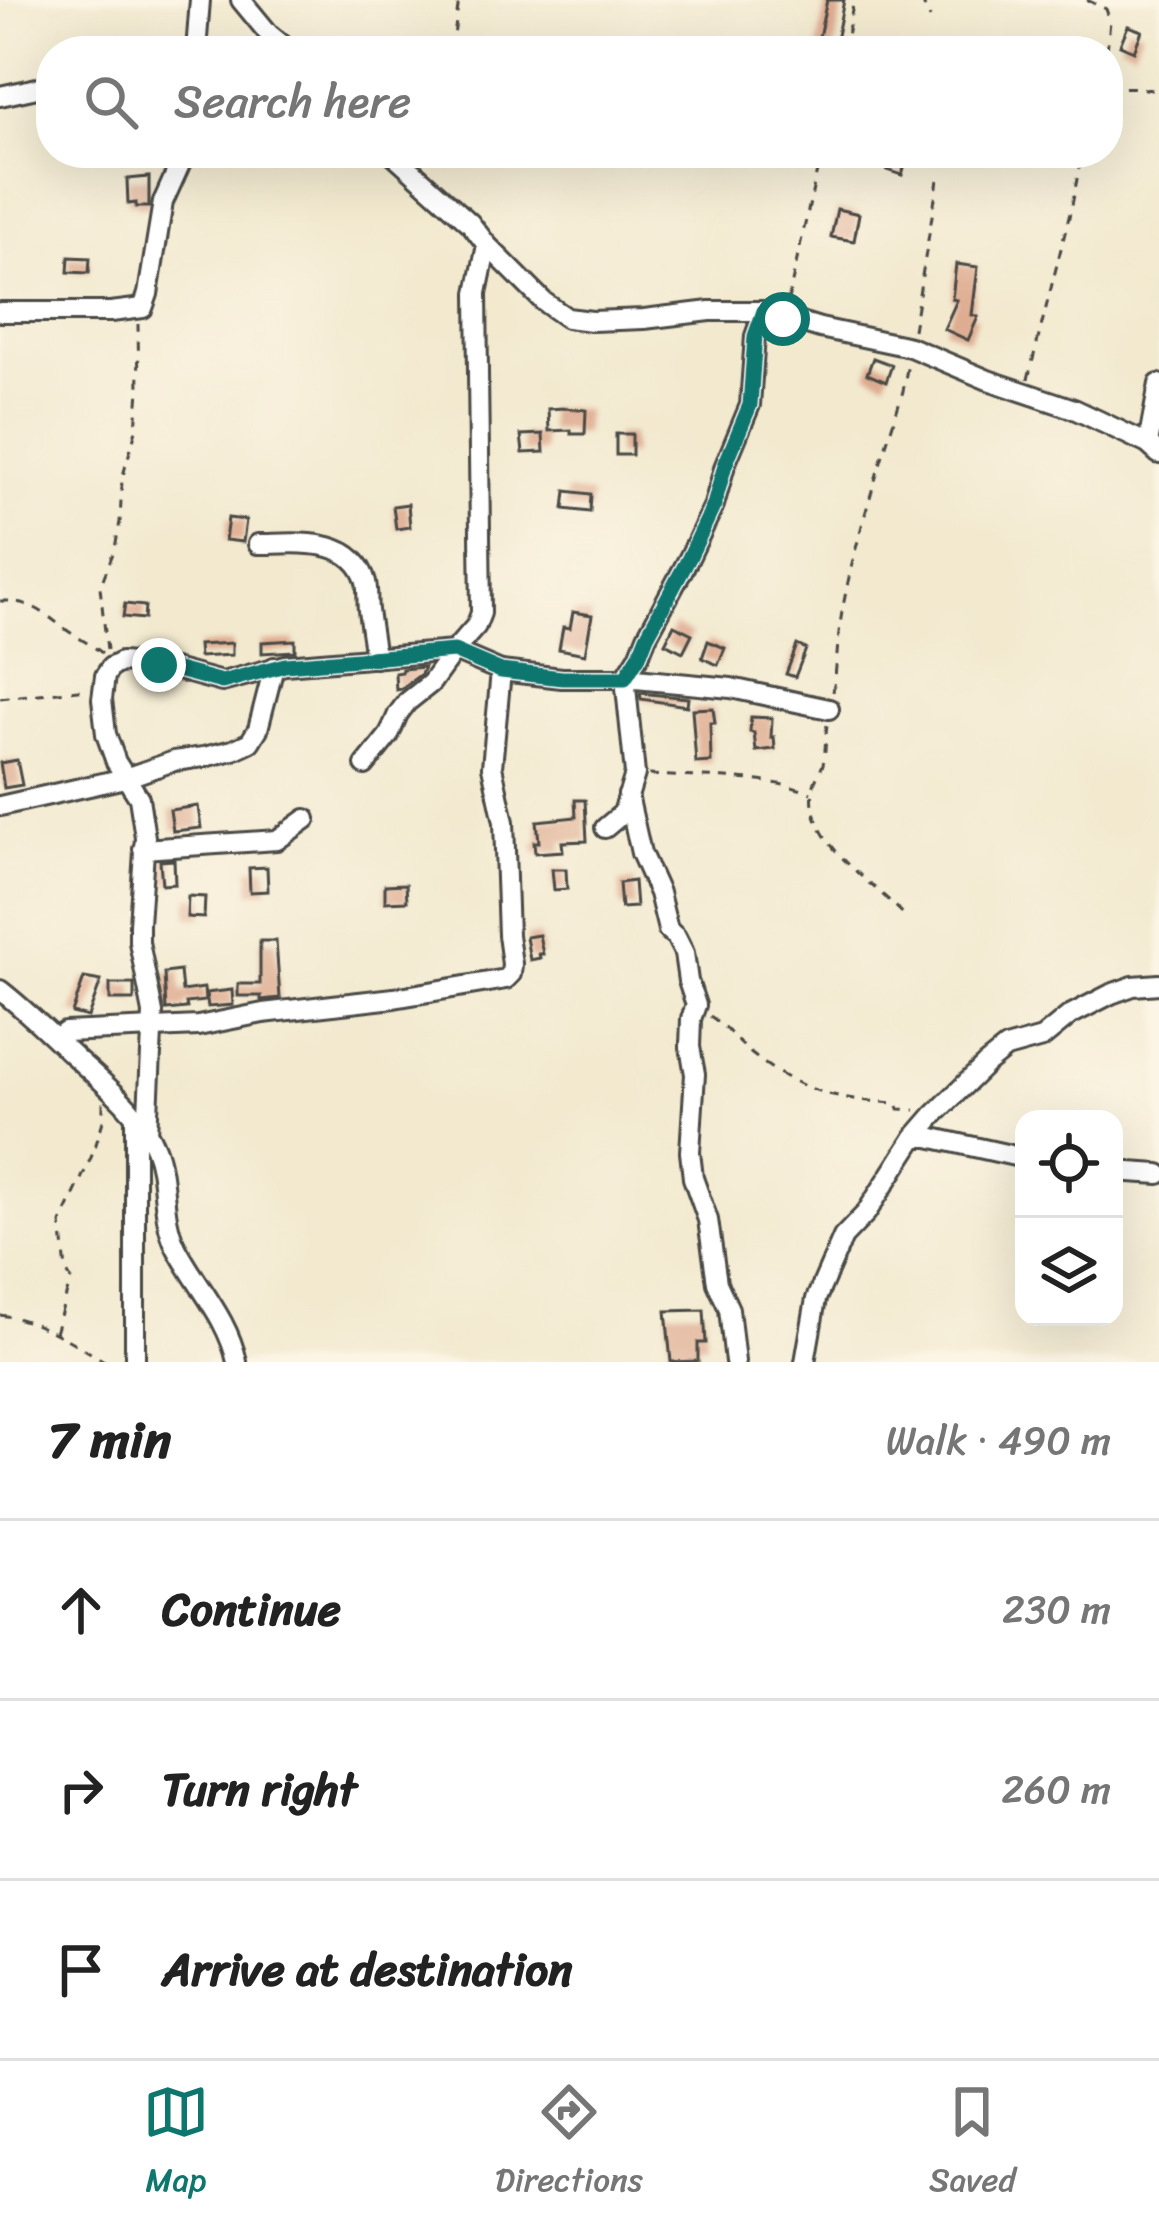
<!DOCTYPE html>
<meta charset="utf-8">
<style>
:root{--surface:#fff;--page:#f2f2f2;--text:#222;--muted:#767676;--line:#e0e0e0;--accent:#0f766e}
body{margin:0;font-family:Sriracha,sans-serif;background:var(--page);color:var(--text)}
.controls{position:absolute;right:36px;bottom:36px;display:grid;overflow:hidden;border-radius:24px;box-shadow:0 12px 48px #0002}
.controls button{width:108px;height:108px;display:grid;place-items:center;padding:0;border:0;border-bottom:3px solid var(--line);background:var(--surface);color:var(--text);font:60px sans-serif}
.stop{position:absolute;width:36px;height:36px;margin:-27px;border:9px solid #0f766e;border-radius:50%;background:#fff}
.stop.end{background:#0f766e;border-color:#fff;box-shadow:0 3px 12px #0008}
.list{margin:0;padding:0;list-style:none}
h2{display:flex;justify-content:space-between;align-items:center;height:156px;margin:0;padding:0 48px;font-size:51px}
h2 small{font-size:39px;font-weight:400;color:var(--muted)}
.list li{display:grid;grid-template-columns:78px 1fr auto;gap:36px;align-items:center;box-sizing:border-box;height:180px;padding:0 48px;border-top:3px solid var(--line)}
.list b{display:block;font-size:45px;white-space:nowrap}
.list em{font-size:39px;font-style:normal;color:var(--muted)}
.icon{flex:none;width:66px;height:66px;fill:none;stroke:currentColor;stroke-width:2;stroke-linecap:round;stroke-linejoin:round}
.map{position:relative;flex:none;width:1159px;height:1362px;overflow:hidden}
.search{position:absolute;background:var(--surface);box-shadow:0 12px 48px #0002;left:36px;right:36px;top:36px;height:132px;display:flex;align-items:center;gap:30px;box-sizing:border-box;padding:0 42px;border-radius:48px;color:var(--muted);font-size:45px}
.sheet{height:696px;background:var(--surface)}
nav{display:flex;justify-content:space-around;align-items:center;box-sizing:border-box;height:168px;border-top:3px solid var(--line);background:var(--surface);font-size:33px;color:var(--muted)}
nav a{display:grid;justify-items:center;gap:6px}
nav .on{color:var(--accent)}
.map>svg:first-child{display:block}
.building{fill:#deab90}
.lines{fill:none;stroke-linecap:round;stroke-linejoin:round}
.minor-casing{stroke:#494844;stroke-width:24}
.path{stroke:#494844;stroke-width:3;stroke-dasharray:9 9;stroke-linecap:butt}
.minor{stroke:#fff;stroke-width:18}
.route{stroke:#0f766e;stroke-width:15}
</style>
<div class="map">
<svg width="1159" height="1362" viewBox="0 0 1159 1362">
<rect width="100%" height="100%" fill="#fcf5e5"/>
<filter id="ink" filterUnits="userSpaceOnUse"><feTurbulence type="fractalNoise" baseFrequency=".00833" numOctaves="2"/><feDisplacementMap in="SourceGraphic" scale="24" xChannelSelector="R" yChannelSelector="G"/><feConvolveMatrix kernelMatrix="1 2 1 2 8 2 1 2 1" color-interpolation-filters="sRGB"/></filter>
<filter id="wash" filterUnits="userSpaceOnUse"><feTurbulence type="fractalNoise" baseFrequency=".004" numOctaves="4" result="noise"/><feDisplacementMap in="SourceGraphic" scale="48" xChannelSelector="R" yChannelSelector="G"/><feGaussianBlur stdDeviation="2.7" result="paint"/><feColorMatrix in="noise" values="0 0 0 0 0 0 0 0 0 0 0 0 0 0 0 0 0 1.4 0 .05"/><feComposite in="paint" operator="in"/></filter>
<g filter="url(#wash)">
<rect width="100%" height="100%" fill="#f2e9cf"/>
<g id="blocks">
<!-- building -->
<g class="building">
<polygon points="827,0 844,0 834,51 816,51"/>
<polygon points="1128,26 1142,31 1134,51 1120,45"/>
<polygon points="892,153 908,153 902,175 887,170"/>
<polygon points="149,177 149,207 136,207 136,203 128,204 127,179"/>
<polygon points="837,209 859,214 854,241 831,237"/>
<polygon points="69,257 90,258 89,273 68,272"/>
<polygon points="956,264 978,267 972,315 978,317 968,340 944,329 957,300 952,299"/>
<polygon points="873,358 892,365 886,382 867,374"/>
<polygon points="564,408 586,410 585,434 571,434 571,430 549,431 548,409"/>
<polygon points="543,434 544,452 523,453 521,435"/>
<rect x="616" y="434" width="16" height="21"/>
<polygon points="566,491 591,494 590,512 564,509"/>
<polygon points="408,504 410,527 396,529 393,506"/>
<polygon points="228,518 246,520 243,542 225,540"/>
<polygon points="125,604 145,606 144,619 123,617"/>
<polygon points="573,612 592,615 585,654 559,649 563,627 570,628"/>
<polygon points="674,625 692,634 683,652 665,643"/>
<polygon points="295,640 295,651 262,653 262,642"/>
<polygon points="708,641 725,648 718,665 702,658"/>
<polygon points="232,643 232,655 199,657 198,645"/>
<polygon points="797,645 806,649 795,677 786,674"/>
<polygon points="424,667 421,674 401,689 396,690 395,673 402,672 402,669"/>
<polygon points="640,693 688,698 687,706 641,699"/>
<polygon points="713,708 715,723 710,723 711,762 696,763 692,709"/>
<polygon points="751,717 772,718 771,738 774,737 775,749 756,751 754,733 750,732"/>
<polygon points="17,760 22,785 4,788 0,763"/>
<polygon points="575,800 585,800 587,841 562,842 563,851 535,853 534,842 539,842 537,821 576,817"/>
<polygon points="198,806 201,828 173,831 170,810"/>
<polygon points="174,860 175,884 162,885 160,861"/>
<polygon points="267,867 268,891 250,892 249,868"/>
<polygon points="552,869 566,869 567,889 554,890"/>
<polygon points="634,881 636,907 621,908 619,883"/>
<polygon points="406,884 407,901 385,902 385,885"/>
<polygon points="188,896 205,897 204,918 187,917"/>
<polygon points="539,935 543,954 539,954 540,958 530,960 526,937"/>
<polygon points="260,941 276,941 280,998 261,1000 261,996 238,996 238,984 260,984"/>
<polygon points="180,971 182,991 204,988 205,1001 186,1003 187,1008 166,1010 164,973"/>
<polygon points="84,978 101,981 88,1017 72,1013"/>
<rect x="110" y="984" width="24" height="16"/>
<polygon points="232,990 233,1005 208,1007 206,993"/>
<polygon points="704,1310 706,1343 698,1343 698,1361 671,1362 666,1311"/>
</g>
</g>
</g>
<g filter="url(#ink)">
<use href="#blocks" fill-opacity="0" stroke="#494844" stroke-width="3"/>
<g class="lines">
<!-- minor casing -->
<g class="minor-casing">
<g id="minor">
<polyline points="241,0 269,34 290,51"/>
<polyline points="196,51 200,0"/>
<polyline points="0,96 51,85"/>
<polyline points="392,153 470,223 487,245 544,302 567,318 592,321 644,319 710,311 764,311 820,328 910,347 988,380 1074,409 1148,444 1159,454"/>
<polyline points="0,312 111,312 143,308 148,294 163,202 185,153"/>
<polyline points="1148,444 1159,384"/>
<path d="M258 544C295 544 353 535 366 582 368 591 367 601 368 610 370 626 373 642 375 658"/>
<polyline points="365,765 389,735 398,714 407,702 431,683 454,651 476,626 481,613 477,293 487,245"/>
<polyline points="628,795 641,853 659,893 668,930 676,937 684,953 688,981 696,1005 691,1019 690,1047 695,1074 690,1152 693,1178 708,1220 717,1283 729,1309 735,1362"/>
<polyline points="0,806 125,778 174,761 204,757 233,750 250,742 258,729 274,667"/>
<polyline points="605,828 623,813 635,774 625,678 731,688 829,709"/>
<polyline points="143,849 277,840 306,819"/>
<path d="M0 990C27 1011 51 1035 76 1058 102 1082 142 1114 155 1148 168 1180 160 1214 176 1247 196 1286 228 1318 237 1362"/>
<polyline points="56,1039 65,1032 198,1026 263,1013 394,998 506,979 511,974 512,964 508,935 504,822 492,767 501,671"/>
<polyline points="135,1118 135,1362"/>
<polyline points="147,1133 153,1013 139,942 139,924 145,837 139,798 116,762 106,734 102,699 105,676 111,667 121,662 159,665 222,682 285,665 454,651 501,671 562,678 625,678 639,656 647,636 689,558 714,505 725,465 750,405 755,336 764,311"/>
<polyline points="915,1137 929,1137 1024,1158"/>
<polyline points="1114,1171 1159,1174"/>
<polyline points="805,1362 816,1299 843,1237 866,1213 915,1137 934,1115 986,1064 1006,1048 1042,1038 1070,1015 1111,994 1133,986 1159,984"/>
</g>
</g>
<!-- path -->
<g class="path">
<polyline points="921,0 930,18"/>
<polyline points="1087,0 1106,9 1110,21 1107,51"/>
<polyline points="452,50 459,0"/>
<polyline points="844,51 854,0"/>
<path d="M1108 93C1122 83 1143 89 1159 91"/>
<polyline points="788,300 821,153"/>
<polyline points="913,330 938,180"/>
<polyline points="1028,379 1072,205 1082,153"/>
<path d="M0 601C27 600 41 610 61 626 74 636 89 643 102 653"/>
<polyline points="107,650 100,587 115,548 120,522 122,479 136,430 139,390 138,324"/>
<path d="M833 692C837 667 837 642 841 618 854 541 880 465 903 391L908 363"/>
<polyline points="0,698 88,689"/>
<path d="M827 725C825 737 826 752 823 764 820 773 814 780 813 790 806 845 876 883 907 918"/>
<path d="M649 775C700 778 764 775 811 793"/>
<path d="M710 1016C727 1027 738 1043 753 1055 800 1092 839 1100 897 1103L899 1109 915 1110"/>
<path d="M0 1315C39 1320 73 1343 106 1362"/>
<polyline points="55,1333 71,1279 66,1270 61,1223 94,1151 103,1121 103,1102"/>
</g>
<!-- minor -->
<use href="#minor" class="minor"/>
</g>
</g>
<g class="lines" filter="url(#ink)">
<!-- route -->
<polyline class="route" points="159,665 222,682 285,665 454,651 501,671 562,678 625,678 639,656 647,636 689,558 714,505 725,465 750,405 755,336 764,311 783,319"/>
</g>
</svg>
<div class="controls">
<button><svg class="icon" aria-label="locate" viewBox="0 0 24 24"><circle cx="12" cy="12" r="6"/><path d="M12 2v4M12 18v4M2 12h4M18 12h4"/></svg></button>
<button><svg class="icon" aria-label="layers" viewBox="0 0 24 24"><path d="M12 4l9 5-9 5-9-5zM3 14l9 5 9-5"/></svg></button>
</div>
<div class="stop" style="left:783px;top:319px"></div>
<div class="stop end" style="left:159px;top:665px"></div>
<div class="search"><svg class="icon" aria-label="search" viewBox="0 0 24 24"><circle cx="10" cy="10" r="6"/><path d="M15 15l6 6"/></svg>Search here</div>
</div>
<section class="sheet">
<h2>7 min<small>Walk · 490 m</small></h2>
<ul class="list">
<li><svg class="icon" aria-label="ahead" viewBox="0 0 24 24"><path d="M12 20V5M6 11l6-6 6 6"/></svg><div><b>Continue</b></div><em>230 m</em></li>
<li><svg class="icon" aria-label="right" viewBox="0 0 24 24"><path d="M7 20v-9h11M14 6l5 5-5 5"/></svg><div><b>Turn right</b></div><em>260 m</em></li>
<li><svg class="icon" aria-label="arrive" viewBox="0 0 24 24"><path d="M6 21V4h12l-3 4 3 4H6"/></svg><div><b>Arrive at destination</b></div></li>
</ul>
</section>
<nav>
<a class="on"><svg class="icon" aria-label="map" viewBox="0 0 24 24"><path d="M3 6l6-2 6 2 6-2v14l-6 2-6-2-6 2zM9 4v14M15 6v14"/></svg>Map</a>
<a><svg class="icon" aria-label="directions" viewBox="0 0 24 24"><path d="M12 3l9 9-9 9-9-9zM9 14v-3h6M13 9l2 2-2 2"/></svg>Directions</a>
<a><svg class="icon" aria-label="saved" viewBox="0 0 24 24"><path d="M7 4h10v16l-5-4-5 4z"/></svg>Saved</a>
</nav>
